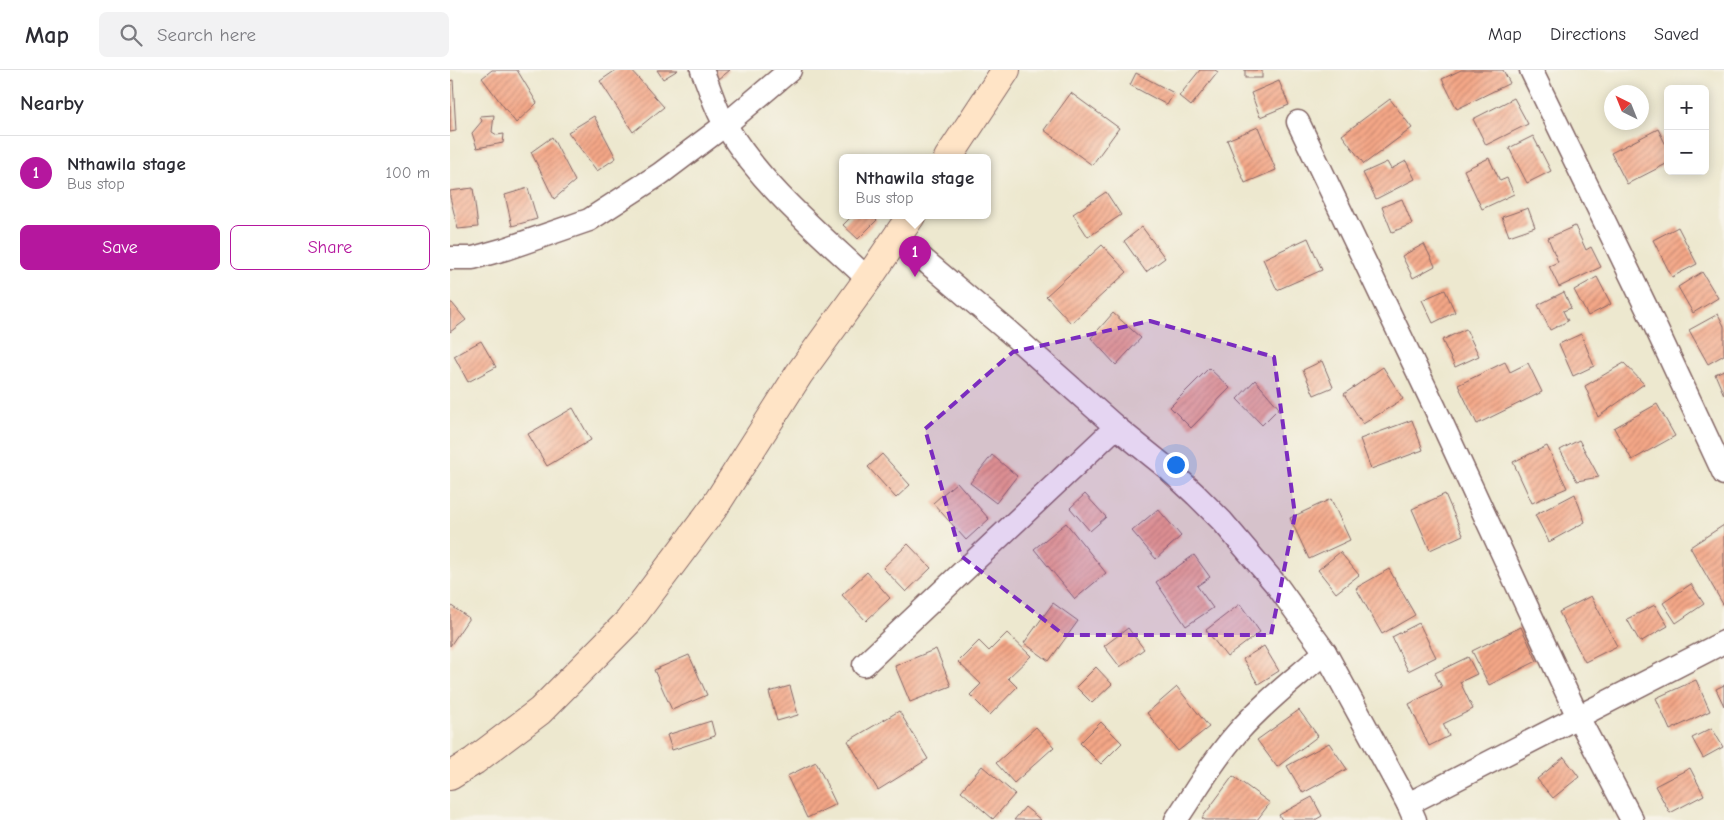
<!DOCTYPE html>
<meta charset="utf-8">
<style>
:root{--surface:#fff;--page:#f2f2f3;--text:#2b2b33;--muted:#7c7c81;--line:#e1e1e2;--accent:#b5179e}
body{margin:0;font-family:"Comic Neue",sans-serif;background:var(--page);color:var(--text)}
.controls{position:absolute;right:15px;top:15px;display:grid;overflow:hidden;border-radius:8px;box-shadow:0 2px 12px #0003}
.controls button{width:45px;height:45px;display:grid;place-items:center;padding:0;border:0;border-bottom:1px solid var(--line);background:var(--surface);color:var(--text);font:25px sans-serif}
.compass{position:absolute;left:1154px;top:15px;width:45px;height:45px;border-radius:50%;background:var(--surface);box-shadow:0 2px 12px #0003;rotate:317deg}
.you{position:absolute;left:725px;top:394px;width:18px;height:18px;margin:-12px;border:4px solid #fff;border-radius:50%;background:#1a73e8;box-shadow:0 0 0 8px #1a73e833}
.badge{display:grid;place-items:center;width:32px;height:32px;border-radius:50%;background:var(--accent);color:#fff;font-size:16px;font-weight:700}
.pin{position:absolute;translate:-50% -41px;filter:drop-shadow(0 1px 2px #0008)}
.pin::after{content:'';position:absolute;top:26px;width:18px;height:15px;background:inherit;clip-path:polygon(0 0,100% 0,50% 100%)}
.popup{position:absolute;left:389px;top:84px;width:152px;height:65px;box-sizing:border-box;display:grid;place-content:center;border-radius:8px;background:var(--surface);filter:drop-shadow(0 1px 4px #0005);font-size:16px;white-space:nowrap;color:var(--muted)}
.popup b{font-size:19px;color:var(--text)}
.popup::after{content:'';position:absolute;left:50%;top:100%;margin-left:-10px;border:10px solid transparent;border-top-color:var(--surface)}
.list{margin:0;padding:0;list-style:none}
h2{display:flex;justify-content:space-between;align-items:center;height:65px;margin:0;padding:0 20px;font-size:21px}
h2 small{font-size:16px;font-weight:400;color:var(--muted)}
.list li{display:grid;grid-template-columns:32px 1fr auto;gap:15px;align-items:center;box-sizing:border-box;height:75px;padding:0 20px;border-top:1px solid var(--line)}
.list b{display:block;font-size:19px;white-space:nowrap}
.list p{margin:0;font-size:16px;white-space:nowrap;color:var(--muted)}
.list em{font-size:16px;font-style:normal;color:var(--muted)}
.actions{display:flex;gap:10px;padding:15px 20px}
.actions a{flex:1;padding:11px 0;border:1px solid var(--accent);border-radius:8px;text-align:center;font-size:18px;color:var(--accent)}
.actions .main{background:var(--accent);color:#fff}
.icon{flex:none;width:28px;height:28px;fill:none;stroke:currentColor;stroke-width:2;stroke-linecap:round;stroke-linejoin:round}
.map{position:relative;flex:none;width:1274px;height:750px;overflow:hidden}
header{display:flex;align-items:center;gap:30px;box-sizing:border-box;height:70px;padding:0 25px;background:var(--surface);border-bottom:1px solid var(--line)}
header strong{font-size:24px}
nav{display:flex;gap:28px;margin-inline-start:auto;font-size:18px}
.search{width:350px;height:45px;background:var(--page);display:flex;align-items:center;gap:12px;box-sizing:border-box;padding:0 18px;border-radius:8px;color:var(--muted);font-size:19px}
main{display:flex}
aside{flex:1;background:var(--surface)}
.map>svg:first-child{display:block}
.building{fill:url(#building-hatch)}
.lines{fill:none;stroke-linecap:round;stroke-linejoin:round}
.street-casing{stroke:#836564;stroke-width:25}
.secondary-casing{stroke:#836564;stroke-width:30}
.street{stroke:#fff;stroke-width:22}
.secondary{stroke:#ffe4c6;stroke-width:28}
.marked{fill:#7b2cbf;fill-opacity:0.2;stroke:#7b2cbf;stroke-width:4;stroke-dasharray:10 6;stroke-linejoin:round}
</style>
<header>
<strong>Map</strong>
<div class="search"><svg class="icon" aria-label="search" viewBox="0 0 24 24"><circle cx="10" cy="10" r="6"/><path d="M15 15l6 6"/></svg>Search here</div>
<nav><a>Map</a><a>Directions</a><a>Saved</a></nav>
</header>
<main>
<aside>
<h2>Nearby<small></small></h2>
<ul class="list">
<li><span class="badge">1</span><div><b>Nthawila stage</b><p>Bus stop</p></div><em>100 m</em></li>
</ul>
<div class="actions"><a class="main">Save</a><a>Share</a></div>
</aside>
<div class="map">
<svg width="1274" height="750" viewBox="0 0 1274 750">
<defs>
<pattern id="building-hatch" width="6" height="6" patternUnits="userSpaceOnUse" patternTransform="scale(1.25)"><rect width="6" height="6" fill="#f4a787"/><path d="M-1 1l2-2M0 6l6-6M5 7l2-2" fill="none" stroke="#c8876f"/></pattern>
</defs>
<rect width="100%" height="100%" fill="#f7f3e8"/>
<filter id="ink" filterUnits="userSpaceOnUse"><feTurbulence type="fractalNoise" baseFrequency=".02" numOctaves="2"/><feDisplacementMap in="SourceGraphic" scale="10" xChannelSelector="R" yChannelSelector="G"/><feConvolveMatrix kernelMatrix="1 2 1 2 8 2 1 2 1" color-interpolation-filters="sRGB"/></filter>
<filter id="wash" filterUnits="userSpaceOnUse"><feTurbulence type="fractalNoise" baseFrequency=".0096" numOctaves="4" result="noise"/><feDisplacementMap in="SourceGraphic" scale="20" xChannelSelector="R" yChannelSelector="G"/><feGaussianBlur stdDeviation="1.12" result="paint"/><feColorMatrix in="noise" values="0 0 0 0 0 0 0 0 0 0 0 0 0 0 0 0 0 1.4 0 .05"/><feComposite in="paint" operator="in"/></filter>
<g filter="url(#wash)">
<rect width="100%" height="100%" fill="#ede8cf"/>
<g id="blocks">
<!-- building -->
<g class="building">
<polygon points="42,0 67,0 87,33 66,53 32,8"/>
<polygon points="166,0 181,0 214,37 183,62 150,11"/>
<polygon points="207,0 228,0 213,9"/>
<polygon points="261,0 280,0 269,9"/>
<polygon points="750,0 765,0 768,2 741,36 729,26"/>
<rect x="795" y="0" width="17" height="8"/>
<polygon points="1011,0 1053,0 1060,13 1007,39 992,9"/>
<polygon points="686,3 724,23 717,35 680,15"/>
<polygon points="3,10 6,61 0,62 0,11"/>
<polygon points="829,11 839,35 810,47 801,23"/>
<polygon points="621,23 669,58 642,95 594,60"/>
<polygon points="1064,28 1078,54 1036,75 1023,49"/>
<polygon points="940,29 962,58 914,94 892,65"/>
<polygon points="44,45 42,62 47,65 54,64 53,73 27,78 22,63 32,51 30,46"/>
<polygon points="144,46 166,88 147,101 118,62"/>
<polygon points="808,57 826,100 795,113 777,70"/>
<polygon points="1208,59 1218,79 1218,93 1177,114 1161,83"/>
<polygon points="1083,66 1101,101 1077,113 1059,78"/>
<polygon points="102,67 125,111 104,129 81,82"/>
<polygon points="1039,88 1050,111 1057,108 1064,124 1032,139 1014,100"/>
<polygon points="956,91 965,109 926,129 913,103 937,92 941,99"/>
<polygon points="23,118 28,157 8,159 0,127 0,121"/>
<polygon points="78,118 87,149 62,156 55,125"/>
<polygon points="656,122 671,145 638,167 623,144"/>
<polygon points="952,129 962,154 942,162 932,137"/>
<polygon points="1078,138 1085,157 1059,166 1052,147"/>
<polygon points="402,146 423,146 427,150 408,169 393,155"/>
<polygon points="1125,156 1136,180 1141,177 1151,197 1109,217 1099,196 1108,192 1098,168"/>
<polygon points="692,157 715,188 696,202 674,171"/>
<polygon points="1228,157 1247,194 1222,207 1203,170"/>
<polygon points="858,168 872,200 827,220 813,189"/>
<polygon points="974,174 985,196 963,208 952,186"/>
<polygon points="652,175 677,202 621,253 596,226"/>
<polygon points="1252,202 1268,228 1243,243 1228,217"/>
<polygon points="1147,207 1161,234 1138,246 1124,220"/>
<polygon points="995,220 1005,242 983,253 972,230"/>
<polygon points="1114,222 1121,238 1113,241 1118,251 1100,260 1088,235"/>
<polygon points="0,233 2,233 16,250 0,262"/>
<polygon points="663,243 691,268 666,295 641,268"/>
<polygon points="1268,244 1274,256 1274,285 1258,294 1239,260"/>
<polygon points="1016,259 1029,286 1005,297 992,270"/>
<polygon points="1131,264 1144,296 1123,306 1109,274"/>
<polygon points="31,271 46,297 18,312 4,286"/>
<polygon points="872,291 883,317 864,325 853,300"/>
<polygon points="1055,292 1060,302 1078,293 1092,322 1027,354 1008,315"/>
<polygon points="1174,293 1194,314 1148,347 1135,316"/>
<polygon points="933,297 953,329 913,354 894,324"/>
<polygon points="759,298 780,318 741,358 720,337"/>
<polygon points="1274,300 1274,325 1265,304"/>
<polygon points="805,310 829,338 812,355 787,329"/>
<polygon points="1207,334 1225,366 1182,390 1164,358"/>
<polygon points="123,338 141,370 97,396 78,364"/>
<polygon points="962,350 973,380 921,399 910,369"/>
<polygon points="1129,370 1149,407 1127,411 1110,380"/>
<polygon points="1097,376 1117,418 1082,433 1063,392"/>
<polygon points="432,384 460,415 446,428 418,397"/>
<polygon points="542,385 567,406 546,433 520,413"/>
<polygon points="507,412 539,449 516,470 483,433"/>
<polygon points="635,424 656,447 640,461 620,438"/>
<polygon points="995,424 1013,465 980,480 962,439"/>
<polygon points="1125,424 1135,452 1099,472 1085,445"/>
<polygon points="881,429 900,470 859,489 840,448"/>
<polygon points="708,439 731,466 706,489 682,461"/>
<polygon points="616,453 656,503 625,529 584,479"/>
<polygon points="1274,455 1274,536 1240,477"/>
<polygon points="458,474 481,498 456,522 433,498"/>
<polygon points="890,482 909,505 886,523 868,500"/>
<polygon points="744,485 760,507 747,516 763,538 736,556 706,512"/>
<polygon points="939,499 965,545 932,564 906,518"/>
<polygon points="417,502 440,528 416,551 392,525"/>
<polygon points="1241,514 1254,534 1226,553 1213,533"/>
<polygon points="1141,526 1167,576 1135,592 1109,542"/>
<polygon points="603,533 628,551 599,591 574,573"/>
<polygon points="790,534 810,562 777,587 756,560"/>
<polygon points="0,535 19,548 0,576"/>
<polygon points="1205,535 1218,556 1190,572 1177,549"/>
<polygon points="969,553 986,587 958,601 942,567"/>
<polygon points="1071,557 1087,591 1039,615 1022,581"/>
<polygon points="678,558 694,579 670,597 654,576"/>
<polygon points="557,563 581,586 558,608 567,617 540,645 520,625 531,614 508,592 529,571 539,581"/>
<polygon points="814,576 829,601 808,614 793,589"/>
<polygon points="486,579 501,616 460,632 445,596"/>
<polygon points="239,585 257,625 222,640 204,600"/>
<polygon points="1018,587 1027,604 1010,612 1023,639 993,654 999,666 979,676 959,634 992,617 985,603"/>
<polygon points="646,597 662,614 642,633 626,617"/>
<polygon points="1246,610 1260,641 1220,660 1206,628"/>
<polygon points="1274,615 1274,636 1266,619"/>
<polygon points="340,616 348,645 327,651 319,622"/>
<polygon points="727,617 759,657 728,681 697,643"/>
<polygon points="849,640 868,666 827,697 807,670"/>
<polygon points="449,641 478,689 428,720 398,671"/>
<polygon points="261,651 265,666 222,680 217,665"/>
<polygon points="651,652 672,673 651,694 630,673"/>
<polygon points="586,657 604,677 564,713 546,693"/>
<polygon points="1262,658 1273,677 1253,688 1242,668"/>
<polygon points="879,673 897,699 853,723 837,696"/>
<polygon points="1114,687 1129,707 1103,728 1087,709"/>
<polygon points="366,692 386,734 357,748 337,706"/>
<polygon points="532,696 565,724 543,749 511,721"/>
<polygon points="1240,698 1254,725 1220,743 1205,716"/>
<polygon points="783,706 820,733 807,750 755,750 752,748"/>
<polygon points="862,727 872,746 865,750 832,750 829,745"/>
<polygon points="575,737 591,750 564,750"/>
</g>
</g>
</g>
<g filter="url(#ink)">
<use href="#blocks" fill-opacity="0" stroke="#836564" stroke-width="1"/>
<g class="lines">
<!-- street casing -->
<g class="street-casing">
<g id="street">
<path d="M252 0C260 18 265 39 276 56 312 116 368 162 418 209"/>
<polyline points="1081,0 1199,243 1274,404"/>
<polyline points="848,52 985,338 1128,647 1182,750"/>
<polyline points="447,167 559,262 666,357 717,398 746,425 772,451 828,517 875,582 958,734 965,750"/>
<polyline points="0,188 23,188 55,179 139,150 210,104 275,55 340,0"/>
<polyline points="414,595 666,357"/>
<polyline points="958,734 1274,572"/>
<path d="M726 750C746 720 764 689 788 662 814 632 846 608 875 582"/>
</g>
</g>
<!-- secondary casing -->
<g class="secondary-casing">
<g id="secondary">
<polyline points="498,88 556,0"/>
<polyline points="0,706 24,691 90,641 179,551 265,436 349,304 418,209 461,146"/>
</g>
</g>
<!-- street -->
<use href="#street" class="street"/>
<!-- secondary -->
<use href="#secondary" class="secondary"/>
</g>
</g>
<!-- marked area -->
<path class="marked" d="M700 251 824 287 845 445 821 565H614L511 486 475 359 563 282Z"/>
</svg>
<div class="controls">
<button>+</button>
<button>−</button>
</div>
<svg class="compass" viewBox="-18 -18 36 36"><path d="M0-13l5 13h-10z" fill="#e53935"/><path d="M0 13l5-13h-10z" fill="#7c7c81"/></svg>
<div class="you"></div>
<div class="pin badge" style="left:465px;top:207px">1</div>
<div class="popup"><b>Nthawila stage</b>Bus stop</div>
</div>
</main>
